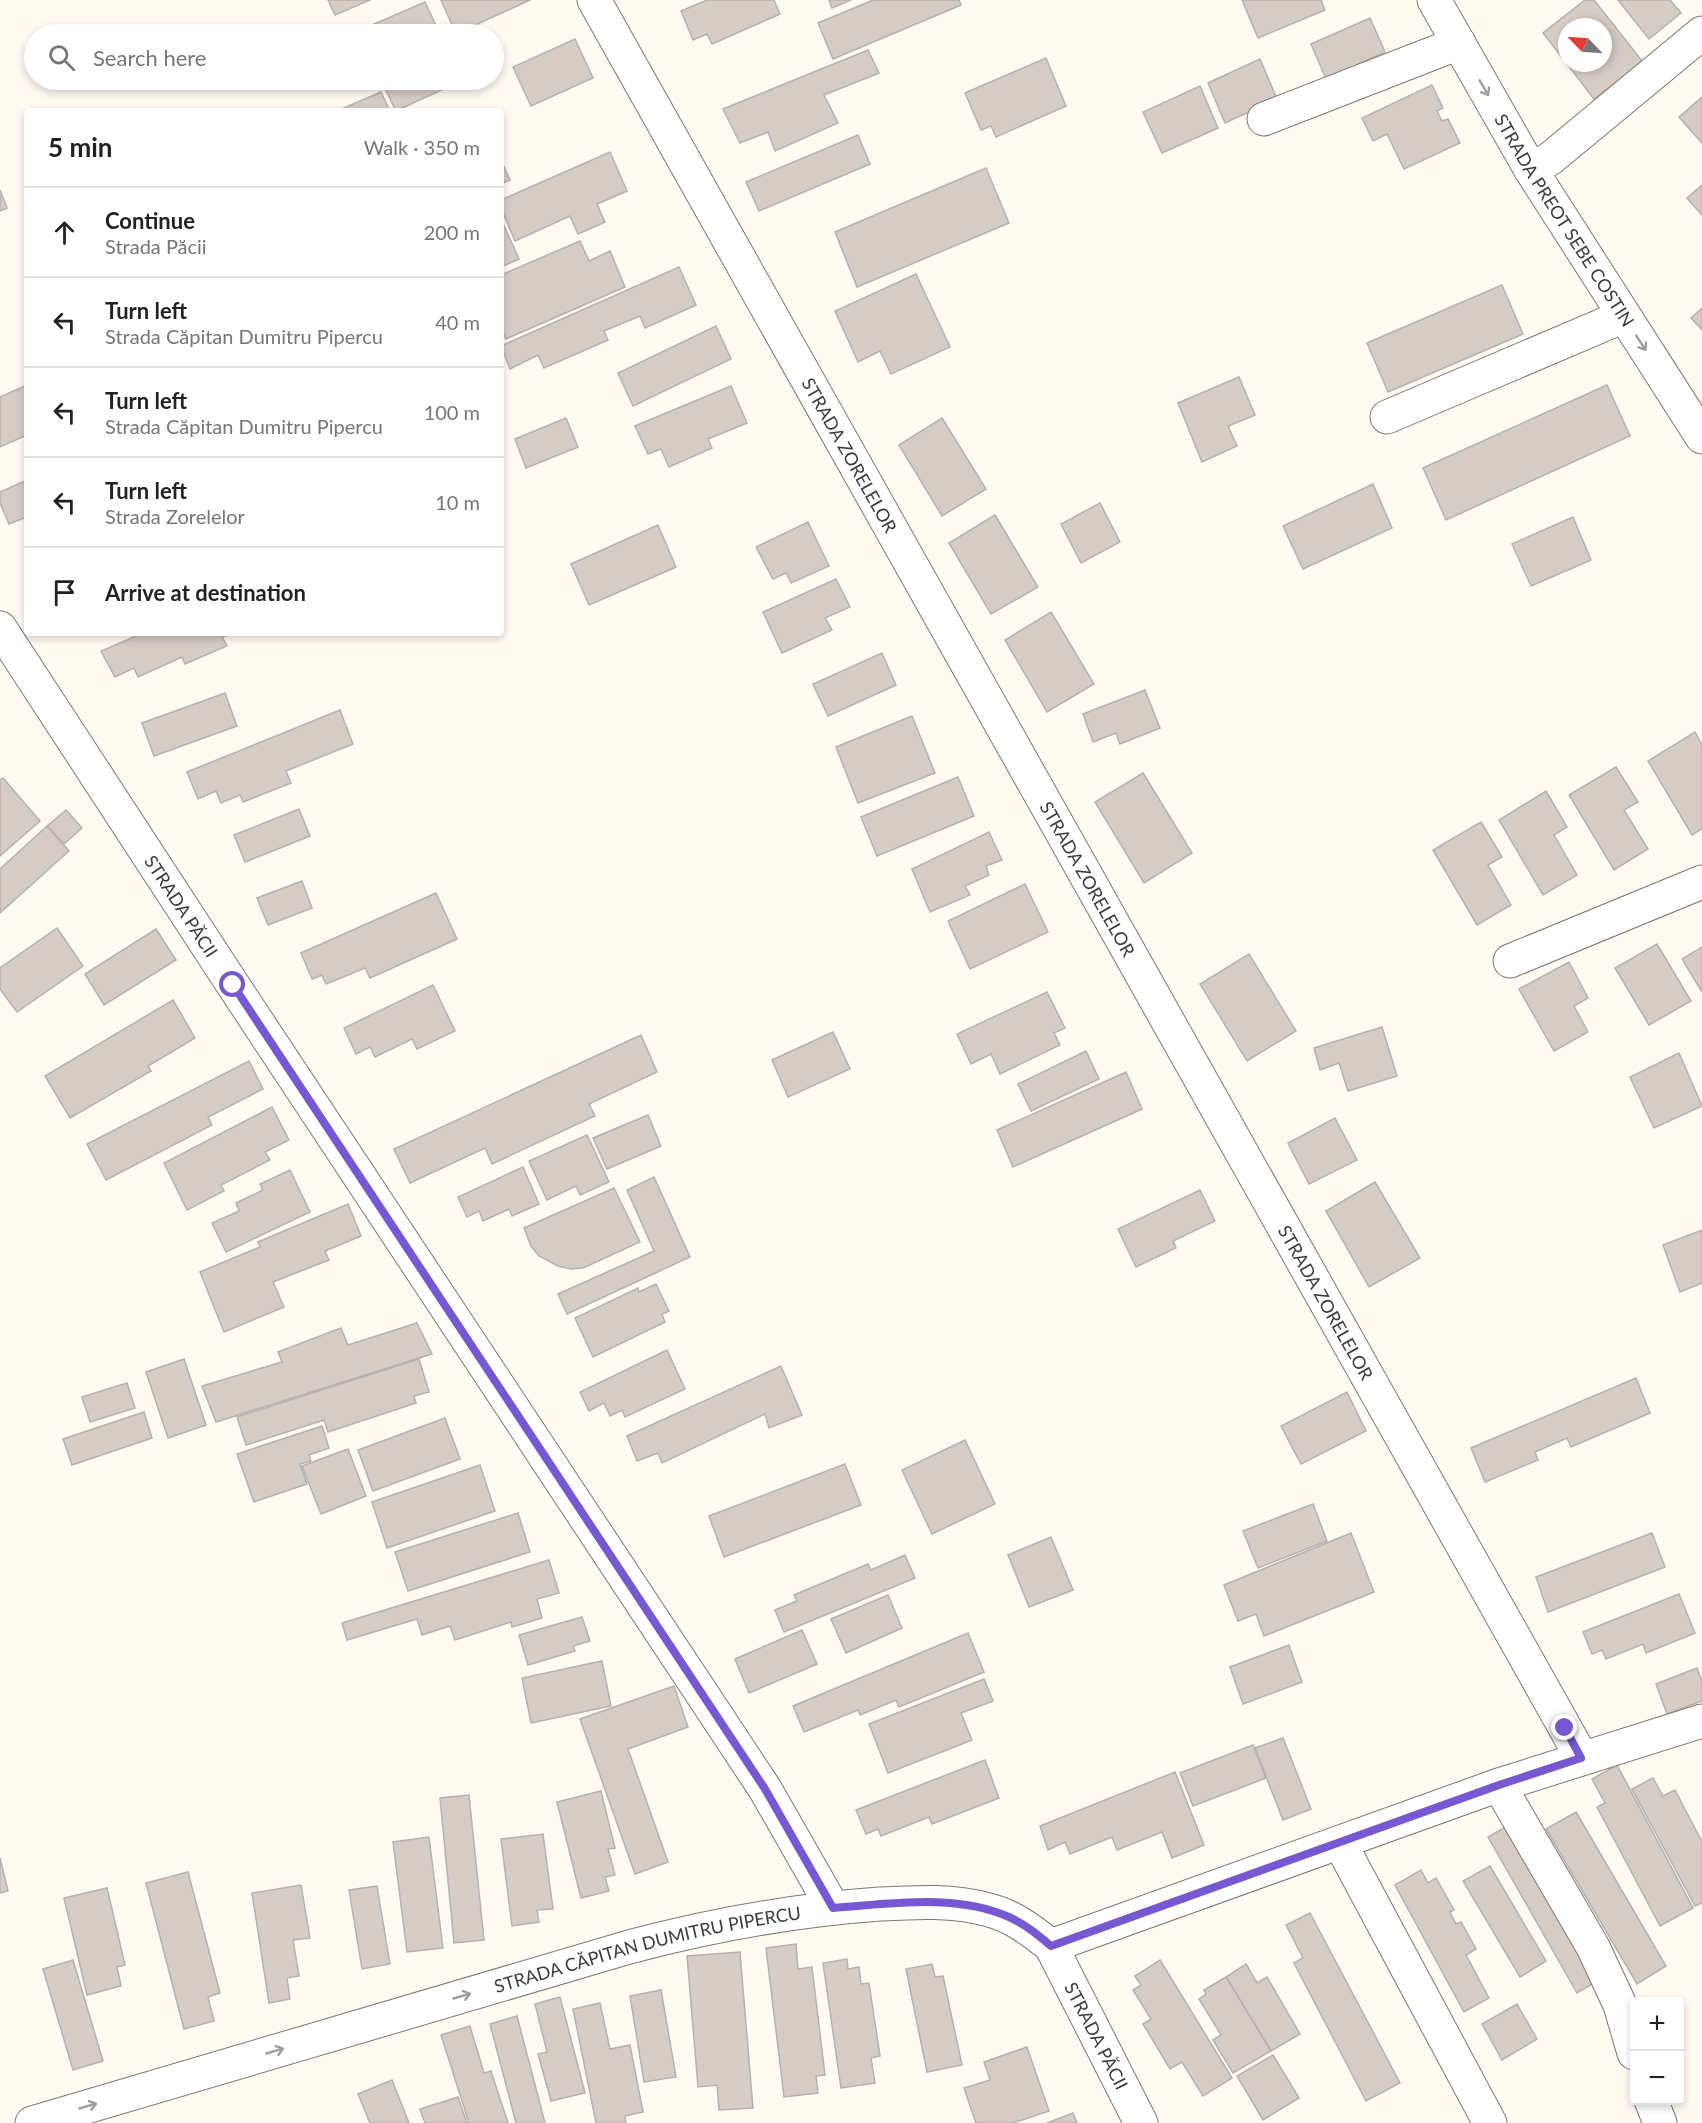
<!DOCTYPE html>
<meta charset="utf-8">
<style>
:root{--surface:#fff;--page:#f6f6f6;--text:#222;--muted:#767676;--line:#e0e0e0}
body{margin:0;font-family:Lato,sans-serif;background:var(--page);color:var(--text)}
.controls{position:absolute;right:18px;bottom:18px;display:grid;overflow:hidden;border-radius:6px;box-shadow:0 3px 9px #0003}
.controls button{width:54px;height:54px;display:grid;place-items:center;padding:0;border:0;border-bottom:2px solid var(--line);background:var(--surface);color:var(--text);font:30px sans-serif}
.compass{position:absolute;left:1558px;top:18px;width:54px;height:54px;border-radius:50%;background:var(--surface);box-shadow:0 3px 9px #0003;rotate:295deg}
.stop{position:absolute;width:18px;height:18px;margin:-14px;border:4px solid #7558d2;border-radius:50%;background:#fff}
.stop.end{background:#7558d2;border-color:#fff;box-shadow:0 2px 6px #0008}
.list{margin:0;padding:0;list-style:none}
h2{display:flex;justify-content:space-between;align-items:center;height:78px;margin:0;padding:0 24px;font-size:26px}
h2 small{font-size:20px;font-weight:400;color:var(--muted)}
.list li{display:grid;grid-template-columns:39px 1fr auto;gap:18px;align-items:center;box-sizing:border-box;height:90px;padding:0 24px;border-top:2px solid var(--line)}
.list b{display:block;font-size:22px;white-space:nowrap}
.list p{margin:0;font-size:20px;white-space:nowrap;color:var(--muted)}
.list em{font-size:20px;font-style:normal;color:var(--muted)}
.icon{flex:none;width:33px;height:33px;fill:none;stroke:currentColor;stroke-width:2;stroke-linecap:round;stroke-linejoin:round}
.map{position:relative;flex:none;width:1702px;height:2123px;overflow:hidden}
.search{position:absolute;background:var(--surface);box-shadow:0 3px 9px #0003;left:24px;top:24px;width:480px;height:66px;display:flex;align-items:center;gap:15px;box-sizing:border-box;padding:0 21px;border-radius:33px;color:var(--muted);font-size:22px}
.panel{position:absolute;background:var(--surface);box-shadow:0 3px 9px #0003;left:24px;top:108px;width:480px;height:528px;border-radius:6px}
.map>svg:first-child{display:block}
.building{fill:#d6ccc6;stroke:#b9b0aa;stroke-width:1.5;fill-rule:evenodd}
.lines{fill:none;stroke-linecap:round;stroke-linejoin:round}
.street-casing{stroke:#7d7971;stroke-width:35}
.street{stroke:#fff;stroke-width:33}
.oneway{stroke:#9e9e9c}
.route{stroke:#7558d2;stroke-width:8}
.labels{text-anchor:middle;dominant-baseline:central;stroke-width:4.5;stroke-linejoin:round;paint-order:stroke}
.street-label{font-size:18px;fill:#3e3c39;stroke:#fffbf3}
</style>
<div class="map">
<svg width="1702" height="2123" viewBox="0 0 1702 2123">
<rect width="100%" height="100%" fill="#fffbf3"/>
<!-- building -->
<g class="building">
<polygon points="328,0 370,0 335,15"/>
<polygon points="441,0 530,0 456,34"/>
<polygon points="707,0 774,0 780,14 712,44 707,34 693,40 681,11"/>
<polygon points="829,0 851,0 832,8"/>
<polygon points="873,0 959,0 961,5 833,59 818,23"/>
<polygon points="1242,0 1321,0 1325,10 1258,38"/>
<path d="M1585 0H1594L1643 62 1594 99 1543 33ZM1567 27H1603V63H1567Z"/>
<polygon points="1618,0 1670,0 1681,13 1649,39"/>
<polygon points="425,2 440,34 351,34"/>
<polygon points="1370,18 1385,52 1326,79 1311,44"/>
<polygon points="575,39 593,78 531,106 513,67"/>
<polygon points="868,50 879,73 824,95 838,123 775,151 768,132 740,143 723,109"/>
<polygon points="1046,58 1066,106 996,137 991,126 981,130 965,93"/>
<polygon points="1260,59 1277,99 1225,123 1208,83"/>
<polygon points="381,80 463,80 396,111"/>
<polygon points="1432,85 1443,108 1437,111 1442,121 1448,119 1460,143 1404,169 1387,134 1373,141 1362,118"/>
<polygon points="1200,86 1218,128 1162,153 1143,112"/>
<polygon points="381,92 390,111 337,111"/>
<polygon points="1702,97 1702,143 1679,117"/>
<polygon points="858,135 870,164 759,211 746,182"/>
<polygon points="610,152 627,191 597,204 605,222 578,234 570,216 515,241 501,208 501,200"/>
<polygon points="501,160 510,180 501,184"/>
<polygon points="986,168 1009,223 857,287 835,232"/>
<polygon points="1702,185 1702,215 1687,198"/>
<polygon points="0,190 7,208 0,211"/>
<polygon points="501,219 519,259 501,267"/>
<polygon points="580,241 589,261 610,251 625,287 506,339 501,328 501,275"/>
<polygon points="679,267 696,305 645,328 640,316 604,331 608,340 544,368 538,355 510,369 501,346"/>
<polygon points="916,274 950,347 891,374 880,351 858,362 835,311"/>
<polygon points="1502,285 1523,334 1388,392 1367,343"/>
<polygon points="1702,308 1702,330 1691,318"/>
<polygon points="716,326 731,359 633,406 618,373"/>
<polygon points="1239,377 1255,415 1228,426 1237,446 1202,462 1178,403"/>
<polygon points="27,385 27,435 0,447 0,397"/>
<polygon points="1607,385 1630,436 1446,520 1423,468"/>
<polygon points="731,386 747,423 708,439 712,448 669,467 661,449 648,454 635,426"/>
<polygon points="566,418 578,447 526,468 515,439"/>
<polygon points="942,418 986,489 942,516 899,445"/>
<polygon points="27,480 27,517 9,524 0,503 0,492"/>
<polygon points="1373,484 1392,528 1303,569 1283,526"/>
<polygon points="1100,503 1120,542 1081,563 1061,524"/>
<polygon points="995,515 1038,587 991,614 949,543"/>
<polygon points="1573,517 1591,560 1531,586 1512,544"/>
<polygon points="808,522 829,566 791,583 786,573 773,579 756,547"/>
<polygon points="658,525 676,567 589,605 571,564"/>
<polygon points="836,579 850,607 825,618 832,630 782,653 763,612"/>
<polygon points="1051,612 1094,684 1047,712 1005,640"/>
<polygon points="143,633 234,633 222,637 227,646 185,664 182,657 138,677 134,668 115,677 101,651"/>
<polygon points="882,653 896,685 828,716 813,684"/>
<polygon points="1145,690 1160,728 1120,744 1116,733 1093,742 1083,714"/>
<polygon points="225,693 237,726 154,756 142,723"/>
<polygon points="340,710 353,744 286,771 291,783 243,802 240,795 221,803 216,791 198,799 187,772"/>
<polygon points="912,716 935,773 858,803 836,747"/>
<polygon points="1695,732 1702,745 1702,829 1692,835 1648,761"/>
<polygon points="1616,767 1638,802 1624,810 1648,849 1614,870 1569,795"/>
<polygon points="1143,773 1192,853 1144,883 1095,802"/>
<polygon points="958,777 974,816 877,856 861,817"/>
<polygon points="3,778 40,821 0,856 0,780"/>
<polygon points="1546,791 1567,827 1554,835 1577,875 1543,895 1499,820"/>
<polygon points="299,809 310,836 245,862 234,835"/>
<polygon points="66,810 82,828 64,844 47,826"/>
<polygon points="1481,822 1502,857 1488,865 1511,905 1477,925 1433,850"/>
<polygon points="47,826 69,851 0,913 0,869"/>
<polygon points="989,832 1002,860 986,866 989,875 965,886 970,895 930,912 912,869"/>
<polygon points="302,881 312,908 268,925 257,898"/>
<polygon points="1025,884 1048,932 970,969 948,921"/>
<polygon points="436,893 457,939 370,978 365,968 326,984 322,975 312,979 301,953"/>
<polygon points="57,928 83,966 17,1012 0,989 0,968"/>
<polygon points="156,929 176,960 104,1005 85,974"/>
<polygon points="1657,944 1691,1001 1649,1025 1615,968"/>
<polygon points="1702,947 1702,992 1682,959"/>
<polygon points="1249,954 1296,1031 1247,1061 1200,984"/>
<polygon points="1569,962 1588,998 1574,1006 1588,1032 1554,1051 1519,989"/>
<polygon points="433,985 455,1031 417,1049 412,1039 375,1057 370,1047 356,1054 344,1028"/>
<polygon points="1047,992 1065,1028 1054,1033 1060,1045 1000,1074 991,1054 971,1064 957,1034"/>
<polygon points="173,1000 195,1038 148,1066 151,1071 70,1118 45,1076"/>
<polygon points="1382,1027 1397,1076 1348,1091 1339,1063 1320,1070 1314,1048"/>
<polygon points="833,1032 850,1069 788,1097 772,1060"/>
<polygon points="641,1035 657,1072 589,1104 595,1116 492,1164 485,1148 410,1183 394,1149"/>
<polygon points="1086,1051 1099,1079 1031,1111 1018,1084"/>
<polygon points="1679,1053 1702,1106 1654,1128 1630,1077"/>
<polygon points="249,1061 263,1089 208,1117 212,1125 106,1180 87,1144"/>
<polygon points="1126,1072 1142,1109 1013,1167 997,1130"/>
<polygon points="272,1107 289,1140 265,1152 270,1160 221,1185 224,1191 187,1210 164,1163"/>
<polygon points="648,1115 661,1146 607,1169 593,1138"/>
<polygon points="1335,1118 1357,1160 1309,1184 1288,1143"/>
<polygon points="587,1135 609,1182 580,1195 576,1186 547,1200 529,1161"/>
<polygon points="523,1167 539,1204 512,1216 509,1209 483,1221 479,1211 467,1217 458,1197"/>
<polygon points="290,1170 310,1212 226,1252 212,1223 239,1211 236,1203 263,1190 260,1184"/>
<polygon points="654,1177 690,1257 567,1314 558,1294 654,1251 627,1190"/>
<polygon points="1375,1182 1420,1258 1369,1287 1326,1211"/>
<polygon points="614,1188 640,1242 583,1268 571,1269 558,1266 539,1256 531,1246 524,1228"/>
<polygon points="1200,1190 1215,1221 1173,1241 1176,1248 1136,1267 1118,1229"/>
<polygon points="348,1204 361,1236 325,1251 329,1260 273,1282 284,1307 224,1332 200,1272 260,1247 258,1242"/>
<polygon points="1702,1230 1702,1283 1680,1292 1663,1245"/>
<polygon points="656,1284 669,1311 662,1314 665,1322 593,1357 575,1318 638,1288 639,1292"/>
<polygon points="417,1323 432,1354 216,1422 202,1386 282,1362 278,1352 341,1328 348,1345"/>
<polygon points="667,1350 685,1389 625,1417 622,1410 610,1416 604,1403 589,1411 580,1392"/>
<polygon points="184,1359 206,1425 168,1438 146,1372"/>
<polygon points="419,1359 429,1392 414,1396 416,1403 328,1432 324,1420 246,1445 237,1417"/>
<polygon points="781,1366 802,1415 769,1428 765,1414 662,1463 658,1453 637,1461 627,1436"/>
<polygon points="1636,1378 1650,1413 1571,1447 1567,1438 1535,1452 1538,1460 1485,1482 1471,1448"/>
<polygon points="127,1383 135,1408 90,1422 82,1397"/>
<polygon points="1347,1392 1366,1431 1301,1464 1281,1426"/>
<polygon points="144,1412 152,1438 72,1465 63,1439"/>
<polygon points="445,1418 460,1459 373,1491 358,1450"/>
<polygon points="322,1426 329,1448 309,1455 311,1461 300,1464 307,1484 254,1502 237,1454"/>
<polygon points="965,1440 995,1504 932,1534 902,1470"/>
<polygon points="348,1449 366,1496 321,1514 302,1466"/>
<polygon points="845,1464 861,1505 724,1557 709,1516"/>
<polygon points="480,1465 495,1511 387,1548 372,1502"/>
<polygon points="1313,1504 1327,1541 1258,1568 1243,1531"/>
<polygon points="518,1513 530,1552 408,1591 395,1552"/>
<polygon points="1351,1533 1374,1592 1264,1636 1256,1614 1238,1621 1224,1585"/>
<polygon points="1652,1533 1665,1567 1548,1612 1536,1577"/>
<polygon points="1051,1537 1073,1590 1029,1607 1008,1555"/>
<polygon points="905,1555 915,1578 784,1632 775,1610 797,1601 794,1595 868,1564 871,1570"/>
<polygon points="549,1560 559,1593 537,1599 542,1618 512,1627 511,1622 455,1640 450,1626 422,1635 417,1619 347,1640 342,1623"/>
<polygon points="1679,1594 1695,1633 1646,1653 1643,1644 1606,1659 1602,1650 1592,1654 1583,1632"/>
<polygon points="888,1595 902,1628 846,1653 831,1619"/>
<polygon points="582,1617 590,1641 573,1646 575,1651 528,1665 519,1635"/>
<polygon points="802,1630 817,1664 749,1693 735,1659"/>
<polygon points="968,1633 984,1672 899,1707 896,1700 860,1715 858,1710 804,1732 793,1706"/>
<polygon points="1289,1645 1302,1682 1243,1704 1230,1667"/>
<polygon points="602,1661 611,1706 531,1723 522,1678"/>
<polygon points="1697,1668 1702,1682 1702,1701 1667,1714 1656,1684"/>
<polygon points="984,1679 993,1701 961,1713 972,1740 888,1773 869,1724"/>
<polygon points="674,1686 688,1727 628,1749 668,1862 635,1874 580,1719"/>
<polygon points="1283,1738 1311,1809 1283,1820 1255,1748"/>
<polygon points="1253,1745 1266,1778 1193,1806 1180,1773"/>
<polygon points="985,1760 999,1798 932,1824 929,1817 881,1836 878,1829 866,1834 856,1810"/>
<polygon points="1617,1765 1693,1908 1660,1926 1597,1807 1605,1803 1592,1779"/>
<polygon points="1175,1772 1204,1845 1172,1858 1162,1832 1117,1850 1112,1837 1070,1854 1065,1842 1048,1850 1040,1826"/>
<polygon points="1653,1778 1663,1796 1675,1790 1702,1842 1702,1903 1695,1906 1632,1789"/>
<polygon points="601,1791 615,1848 608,1849 615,1875 605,1877 609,1891 581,1898 557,1802"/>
<polygon points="469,1795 484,1940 454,1943 440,1798"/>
<polygon points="1576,1812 1666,1966 1637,1984 1546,1829"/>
<polygon points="1512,1823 1601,1979 1577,1993 1488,1837"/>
<polygon points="543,1834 553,1909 537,1910 539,1922 512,1926 501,1839"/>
<polygon points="429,1837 443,1948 407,1952 393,1842"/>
<polygon points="0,1858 8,1891 0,1893"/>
<polygon points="1490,1866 1546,1961 1520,1977 1463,1881"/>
<polygon points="1421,1870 1428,1883 1436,1878 1454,1910 1450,1912 1456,1924 1461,1922 1476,1949 1466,1955 1489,1998 1464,2012 1395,1885"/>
<polygon points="188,1872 220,1993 208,1997 214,2021 184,2029 146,1883"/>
<polygon points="301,1885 310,1938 293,1940 299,1976 287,1978 290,1999 269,2003 252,1893"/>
<polygon points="377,1886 390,1964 362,1969 349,1890"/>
<polygon points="107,1888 125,1965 117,1967 121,1986 87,1995 64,1898"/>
<polygon points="1310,1913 1400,2083 1366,2101 1294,1963 1303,1958 1286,1925"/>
<polygon points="796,1944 798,1969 812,1967 825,2075 816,2076 818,2093 784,2097 766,1948"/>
<polygon points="740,1952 753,2108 719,2110 717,2085 698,2087 687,1956"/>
<polygon points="847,1959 848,1969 859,1967 861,1984 869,1983 880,2056 871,2058 875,2083 841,2088 823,1963"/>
<polygon points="73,1960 103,2061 73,2070 43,1969"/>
<polygon points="1160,1960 1232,2078 1203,2096 1182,2062 1170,2069 1143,2024 1151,2019 1133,1990 1141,1985 1135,1976"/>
<polygon points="932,1964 935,1977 943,1976 962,2065 927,2072 906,1969"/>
<polygon points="1246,1964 1257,1983 1267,1977 1300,2034 1271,2051 1226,1977"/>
<polygon points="1226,1977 1271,2051 1233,2073 1213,2040 1221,2035 1199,1999 1206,1994 1204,1990"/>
<polygon points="661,1990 676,2077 644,2082 630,1996"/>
<polygon points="560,1997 585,2093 551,2101 538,2054 547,2052 535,2004"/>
<polygon points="600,2003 610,2049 630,2045 643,2112 625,2116 626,2123 596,2123 573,2009"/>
<polygon points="1517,2004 1537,2039 1502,2060 1482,2024"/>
<polygon points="517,2016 545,2123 516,2123 490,2024"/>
<polygon points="470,2026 484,2073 491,2071 508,2123 469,2123 441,2035"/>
<polygon points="1027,2047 1049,2111 1013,2123 976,2123 964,2088 990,2080 984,2062"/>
<polygon points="1273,2055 1299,2098 1263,2120 1237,2076"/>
<polygon points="392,2080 409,2123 370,2123 358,2094"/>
<polygon points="458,2097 467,2123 425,2123 420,2109"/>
<polygon points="1073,2113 1077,2123 1047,2123"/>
</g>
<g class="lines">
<!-- street casing -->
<g class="street-casing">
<g id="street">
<path id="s1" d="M594 0 1582 1758"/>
<path id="s2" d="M1434 0 1531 170 1702 437"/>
<polyline points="1264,119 1459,43"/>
<polyline points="1531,170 1551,158 1702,33"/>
<polyline points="1387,417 1624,316"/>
<path id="s3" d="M0 628 233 985 765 1789 833 1908"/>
<polyline points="1510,961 1702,882"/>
<polyline points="1499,1785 1593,1947 1620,2005 1634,2053"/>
<polyline points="1340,1843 1490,2123"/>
<polyline points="1051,1946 1499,1785 1702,1721"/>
<polyline points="1651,2100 1660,2123"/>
<path id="s4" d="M32 2123 629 1947C712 1925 795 1910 880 1904 916 1902 954 1900 989 1910 1013 1916 1032 1931 1051 1946L1141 2123"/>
</g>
</g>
<!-- street -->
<use href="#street" class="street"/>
</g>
<!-- one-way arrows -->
<defs><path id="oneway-shaft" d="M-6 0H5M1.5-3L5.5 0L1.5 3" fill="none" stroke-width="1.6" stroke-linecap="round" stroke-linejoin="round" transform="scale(1.5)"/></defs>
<g class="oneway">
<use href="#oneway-shaft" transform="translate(1484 88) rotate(60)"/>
<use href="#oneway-shaft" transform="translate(1641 343) rotate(57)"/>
<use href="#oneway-shaft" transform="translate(462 1996) rotate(-16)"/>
<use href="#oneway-shaft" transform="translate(275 2051) rotate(-16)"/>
<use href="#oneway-shaft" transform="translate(88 2106) rotate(-16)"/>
</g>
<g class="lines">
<!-- route -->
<path class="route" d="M233 985 765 1789 833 1908C890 1904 956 1893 1009 1917 1025 1924 1038 1935 1051 1946L1499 1785 1581 1758 1565 1728"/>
</g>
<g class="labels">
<!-- street labels -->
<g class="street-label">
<text stroke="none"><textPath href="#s2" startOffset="256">STRADA PREOT SEBE COSTIN</textPath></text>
<text stroke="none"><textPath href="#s1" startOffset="522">STRADA ZORELELOR</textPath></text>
<text stroke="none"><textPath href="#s1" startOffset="1008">STRADA ZORELELOR</textPath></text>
<text stroke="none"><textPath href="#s3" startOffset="332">STRADA PĂCII</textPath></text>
<text stroke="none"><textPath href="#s1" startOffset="1494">STRADA ZORELELOR</textPath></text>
<text stroke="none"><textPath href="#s4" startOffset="640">STRADA CĂPITAN DUMITRU PIPERCU</textPath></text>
<text stroke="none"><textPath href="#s4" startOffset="1160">STRADA PĂCII</textPath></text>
</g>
</g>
</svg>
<div class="controls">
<button>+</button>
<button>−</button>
</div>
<svg class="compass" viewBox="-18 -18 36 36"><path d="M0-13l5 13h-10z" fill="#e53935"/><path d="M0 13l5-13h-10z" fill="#767676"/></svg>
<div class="stop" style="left:233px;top:985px"></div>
<div class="stop end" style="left:1565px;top:1728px"></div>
<div class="search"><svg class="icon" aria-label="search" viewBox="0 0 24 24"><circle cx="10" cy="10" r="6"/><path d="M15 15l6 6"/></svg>Search here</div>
<section class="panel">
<h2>5 min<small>Walk · 350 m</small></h2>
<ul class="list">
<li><svg class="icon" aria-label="ahead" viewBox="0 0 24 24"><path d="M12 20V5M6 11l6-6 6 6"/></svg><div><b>Continue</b><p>Strada Păcii</p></div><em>200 m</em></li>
<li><svg class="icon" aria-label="left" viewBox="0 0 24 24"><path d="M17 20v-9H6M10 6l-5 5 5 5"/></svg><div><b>Turn left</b><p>Strada Căpitan Dumitru Pipercu</p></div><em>40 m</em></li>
<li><svg class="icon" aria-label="left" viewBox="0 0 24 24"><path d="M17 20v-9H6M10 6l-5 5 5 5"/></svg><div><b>Turn left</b><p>Strada Căpitan Dumitru Pipercu</p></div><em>100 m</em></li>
<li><svg class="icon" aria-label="left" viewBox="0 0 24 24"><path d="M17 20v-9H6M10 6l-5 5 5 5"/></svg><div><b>Turn left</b><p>Strada Zorelelor</p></div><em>10 m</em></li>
<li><svg class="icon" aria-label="arrive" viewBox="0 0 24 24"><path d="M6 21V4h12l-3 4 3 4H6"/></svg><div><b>Arrive at destination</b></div></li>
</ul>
</section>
</div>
